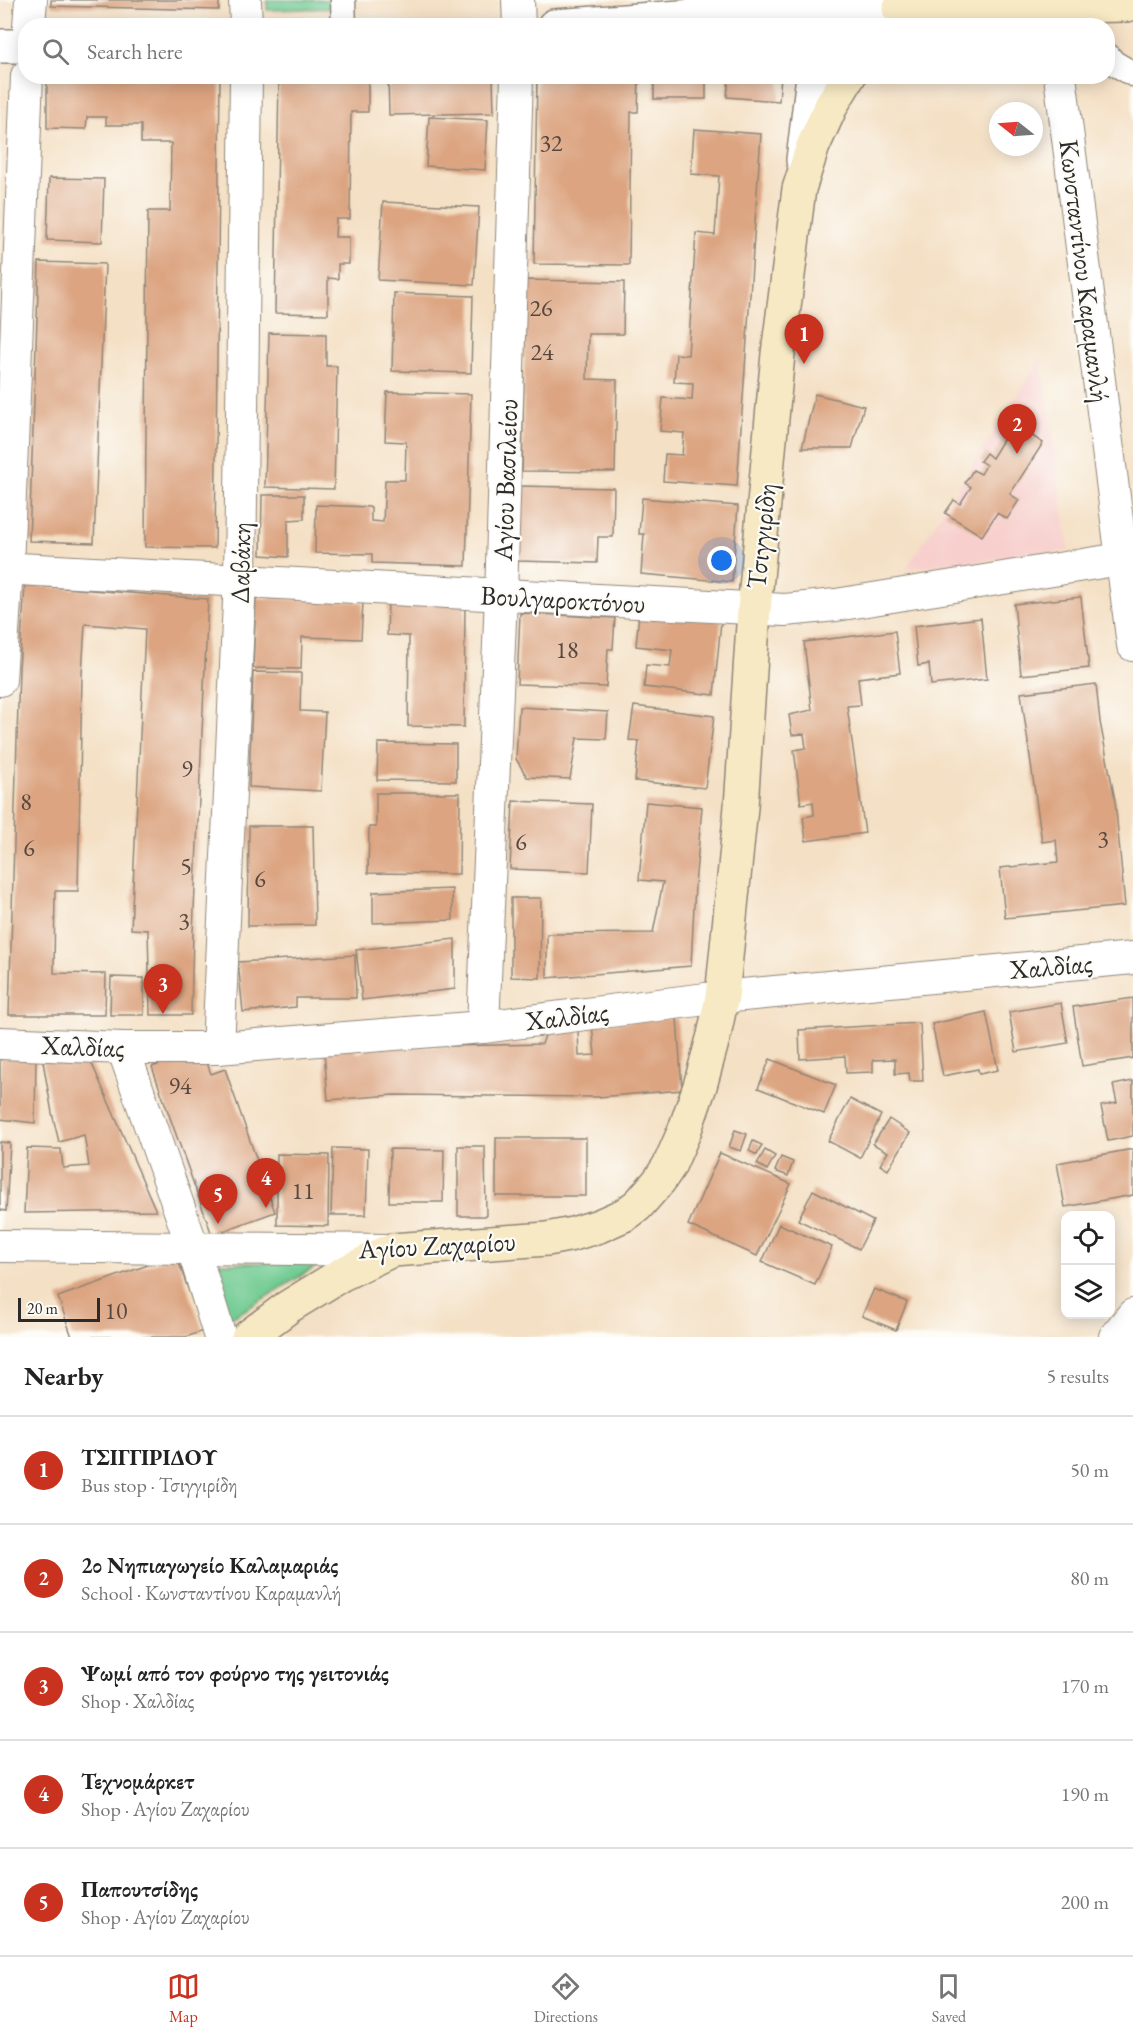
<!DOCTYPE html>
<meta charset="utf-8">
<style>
:root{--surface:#fff;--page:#f2f2f2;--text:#222;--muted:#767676;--line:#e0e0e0;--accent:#c8321e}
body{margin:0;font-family:"EB Garamond",serif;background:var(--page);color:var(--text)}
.controls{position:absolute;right:18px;bottom:18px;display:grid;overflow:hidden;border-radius:12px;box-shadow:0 3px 15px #0003}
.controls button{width:54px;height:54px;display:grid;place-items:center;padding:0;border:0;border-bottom:2px solid var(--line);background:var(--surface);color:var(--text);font:30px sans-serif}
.compass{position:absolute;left:989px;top:102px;width:54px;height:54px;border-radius:50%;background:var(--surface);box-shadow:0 3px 15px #0003;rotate:287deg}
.scale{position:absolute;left:18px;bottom:15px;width:82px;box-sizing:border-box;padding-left:6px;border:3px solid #2b2b2b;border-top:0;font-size:16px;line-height:21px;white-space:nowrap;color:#2b2b2b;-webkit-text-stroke:4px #fdfcf7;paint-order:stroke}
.you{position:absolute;left:722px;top:561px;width:21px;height:21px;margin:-15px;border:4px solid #fff;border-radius:50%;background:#1a73e8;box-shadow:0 0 0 9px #1a73e833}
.badge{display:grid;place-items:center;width:39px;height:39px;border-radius:50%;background:var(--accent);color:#fff;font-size:20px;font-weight:700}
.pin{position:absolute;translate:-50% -50px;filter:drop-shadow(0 2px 3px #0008)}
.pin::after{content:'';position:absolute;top:32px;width:21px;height:18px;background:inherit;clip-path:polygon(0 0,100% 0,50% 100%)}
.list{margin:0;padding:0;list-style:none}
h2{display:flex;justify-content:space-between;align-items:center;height:78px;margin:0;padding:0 24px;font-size:26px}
h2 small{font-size:20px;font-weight:400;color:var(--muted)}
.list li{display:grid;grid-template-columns:39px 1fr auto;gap:18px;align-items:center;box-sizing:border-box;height:108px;padding:0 24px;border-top:2px solid var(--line)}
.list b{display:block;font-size:22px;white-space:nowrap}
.list p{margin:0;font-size:20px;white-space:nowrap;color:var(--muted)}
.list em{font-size:20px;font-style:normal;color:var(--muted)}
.icon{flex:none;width:33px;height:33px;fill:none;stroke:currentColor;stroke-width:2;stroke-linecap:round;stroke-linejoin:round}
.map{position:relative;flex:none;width:1133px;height:1337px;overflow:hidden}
.search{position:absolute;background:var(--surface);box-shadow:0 3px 15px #0003;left:18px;right:18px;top:18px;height:66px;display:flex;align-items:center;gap:15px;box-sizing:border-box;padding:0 21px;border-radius:24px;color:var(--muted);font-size:22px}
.sheet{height:618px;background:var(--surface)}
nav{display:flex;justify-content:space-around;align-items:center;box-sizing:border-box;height:84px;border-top:2px solid var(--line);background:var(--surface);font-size:16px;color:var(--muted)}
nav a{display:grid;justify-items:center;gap:3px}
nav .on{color:var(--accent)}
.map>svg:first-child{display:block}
.built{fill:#f7d0cd}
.green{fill:#6fca91;stroke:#4d7a5e;stroke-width:1.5}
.building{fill:#dca481}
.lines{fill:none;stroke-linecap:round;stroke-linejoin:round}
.pedestrian-casing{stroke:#908678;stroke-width:27}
.minor-casing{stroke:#908678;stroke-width:34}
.tertiary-casing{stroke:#908678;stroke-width:36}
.secondary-casing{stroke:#908678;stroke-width:36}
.pedestrian{stroke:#fff;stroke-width:24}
.minor{stroke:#fff;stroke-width:32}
.tertiary{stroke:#fff;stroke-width:33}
.secondary{stroke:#f7e9c3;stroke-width:33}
.labels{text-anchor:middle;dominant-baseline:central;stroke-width:4.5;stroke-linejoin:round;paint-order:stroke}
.number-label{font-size:24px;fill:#574940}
.street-label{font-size:27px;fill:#2b2b2b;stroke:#fdfcf7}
</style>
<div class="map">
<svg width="1133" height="1337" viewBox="0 0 1133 1337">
<rect width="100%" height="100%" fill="#fdfcf7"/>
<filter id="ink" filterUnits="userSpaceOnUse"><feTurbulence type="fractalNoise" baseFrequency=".0167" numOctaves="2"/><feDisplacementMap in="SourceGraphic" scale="12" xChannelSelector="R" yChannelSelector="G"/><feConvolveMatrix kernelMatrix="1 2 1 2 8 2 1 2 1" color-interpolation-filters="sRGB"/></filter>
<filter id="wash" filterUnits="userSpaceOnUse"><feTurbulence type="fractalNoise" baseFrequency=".008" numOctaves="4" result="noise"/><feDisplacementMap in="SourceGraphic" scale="24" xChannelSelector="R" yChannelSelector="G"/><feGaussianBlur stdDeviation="1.35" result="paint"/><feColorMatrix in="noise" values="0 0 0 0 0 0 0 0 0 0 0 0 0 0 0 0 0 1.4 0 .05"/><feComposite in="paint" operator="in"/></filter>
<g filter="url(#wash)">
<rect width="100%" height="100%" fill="#f4e0c5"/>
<!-- built -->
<polygon class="built" points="1041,357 1069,551 906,569"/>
<!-- green -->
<g class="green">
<polygon points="267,0 343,0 343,8 267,10"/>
<polygon points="209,1263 322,1263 230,1319"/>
</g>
<g id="blocks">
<!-- building -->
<g class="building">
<polygon points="51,0 219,0 219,10 51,6"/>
<polygon points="47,76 220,76 215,548 145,547 148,211 170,211 171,143 141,143 141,125 106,125 106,117 87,117 86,129 47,128"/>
<polygon points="279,76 368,76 368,112 351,112 350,219 336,219 335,237 349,237 349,264 338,264 338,279 328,278 328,314 275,313"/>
<polygon points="388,76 493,76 494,113 389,115"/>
<polygon points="537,76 639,76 638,112 631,112 629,265 534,264"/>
<rect x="654" y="76" width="52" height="23"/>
<polygon points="729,76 781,76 779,101 727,97"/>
<polygon points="429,117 488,120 485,170 426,166"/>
<polygon points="694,129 761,134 737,486 663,481 665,454 682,455 684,433 660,431 663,398 692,400 693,383 674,382 676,354 688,355 696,233 715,235 719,176 691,174"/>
<polygon points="49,178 104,179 102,242 47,240"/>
<polygon points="383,202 479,207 474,285 378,280"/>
<polygon points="39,262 105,264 94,543 29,541"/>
<polygon points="526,280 624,282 623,334 588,334 587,379 617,380 615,472 522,471"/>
<polygon points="394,293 473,296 471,373 392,371"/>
<polygon points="269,333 326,334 326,366 337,366 334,489 265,487"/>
<polygon points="387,392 471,394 466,566 372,563 372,554 315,553 316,505 371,507 371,521 383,522 385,480 405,480 406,442 385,441"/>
<polygon points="815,394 864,406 852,448 802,448"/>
<polygon points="1008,420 1043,443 1010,494 1019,500 1007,519 997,513 982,536 945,513 954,500 960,504 971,487 965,483 973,470 981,474 986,465 980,461 986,453 992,458 1008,432 1003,428"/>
<polygon points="519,486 614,488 613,537 598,537 597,563 517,561"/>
<polygon points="262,495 304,495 304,519 288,520 288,557 261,555"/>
<polygon points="642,498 738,506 732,582 641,574 644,534 639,534"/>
<polygon points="25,585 208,599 193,932 191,1015 150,1015 148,930 131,929 145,629 85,624 82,674 78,891 55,891 54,973 106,974 105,1015 9,1015 19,669"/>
<polygon points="1081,597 1089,668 1021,675 1014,604"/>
<polygon points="256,598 363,602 361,639 302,637 301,669 253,668"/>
<polygon points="388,600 465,603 464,727 408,726 409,636 387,635"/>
<polygon points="520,613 615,618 613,649 608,649 606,687 517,684"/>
<polygon points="639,613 721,621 714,695 644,687 646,665 670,667 672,650 636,646"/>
<polygon points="981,618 987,679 931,685 929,664 918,666 914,626"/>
<polygon points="895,631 900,673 858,678 861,705 847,706 865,833 806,841 803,817 814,815 813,802 801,804 794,750 806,748 804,734 792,735 789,715 812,710 804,642"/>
<polygon points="253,672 301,673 300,711 325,712 321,791 249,787"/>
<polygon points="1096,684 1100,722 1115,800 1125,906 1005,918 1000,868 1058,862 1056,840 1042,842 1021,693"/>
<polygon points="634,706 714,716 705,788 635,781 639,741 629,740"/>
<polygon points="519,707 608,712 606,739 577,738 570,779 527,777 516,759"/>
<polygon points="378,743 456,744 456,781 377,780"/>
<polygon points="376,793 460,793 459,874 368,873 369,827 376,827"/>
<polygon points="513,801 592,804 589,872 510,869"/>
<polygon points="646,802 702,807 695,885 691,966 547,978 547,934 653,933 663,882 639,880"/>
<polygon points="249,826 313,826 315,925 248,926"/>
<polygon points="452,889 453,920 373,923 373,892"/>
<polygon points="511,898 541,898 540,978 511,977"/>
<polygon points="455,939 455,989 362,1000 356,950"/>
<polygon points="355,955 356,998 296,998 296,1007 243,1012 238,962"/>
<polygon points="111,977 144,978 144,1015 110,1015"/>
<polygon points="1133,998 1133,1058 1082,1066 1073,1007"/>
<polygon points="1061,1003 1068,1043 1016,1052 1009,1012"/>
<polygon points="986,1012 998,1070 979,1074 978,1069 943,1076 932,1024"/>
<polygon points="677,1018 682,1090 598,1097 394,1095 328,1100 324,1051 355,1048 356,1053 363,1052 363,1048 542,1044 546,1033 578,1030 579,1056 595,1055 592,1024"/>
<polygon points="920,1023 923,1081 910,1081 909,1073 895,1074 895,1059 873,1060 873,1072 846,1073 845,1056 800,1059 799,1030"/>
<polygon points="202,1049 211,1074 225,1069 275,1212 212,1235 152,1067"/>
<polygon points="42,1056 89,1057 156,1211 24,1213 27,1148 61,1149 63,1168 89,1166 84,1135 59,1142 52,1113"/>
<polygon points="0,1057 36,1057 35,1123 0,1119"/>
<polygon points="770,1059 836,1085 824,1114 758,1088"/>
<polygon points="1133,1081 1133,1136 1108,1141 1101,1106 1117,1103 1113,1085"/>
<polygon points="850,1099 881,1115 860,1158 828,1141"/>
<polygon points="889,1119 910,1133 888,1170 880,1165 888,1152 873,1144"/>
<polygon points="735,1130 747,1134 741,1151 729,1147"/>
<rect x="496" y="1138" width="90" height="58"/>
<polygon points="753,1141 762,1145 757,1155 749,1151"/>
<polygon points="0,1142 10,1143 6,1211 0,1210"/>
<polygon points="458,1146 485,1146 486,1216 458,1216"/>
<polygon points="333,1148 368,1149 366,1215 331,1215"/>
<polygon points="390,1149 444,1150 443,1202 389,1202"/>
<polygon points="1133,1149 1133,1195 1065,1207 1057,1163"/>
<polygon points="765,1150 775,1156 767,1170 757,1164"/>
<polygon points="720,1153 791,1184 757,1256 688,1225"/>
<polygon points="277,1154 329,1155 328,1226 277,1225"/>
<polygon points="781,1157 793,1162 788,1176 775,1171"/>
<polygon points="813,1190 873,1221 859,1249 798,1220"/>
<polygon points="779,1224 832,1247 815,1285 762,1262"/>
<polygon points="176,1255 203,1331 186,1337 72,1337 58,1297"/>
<polygon points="874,1289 907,1302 896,1330 862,1316"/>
</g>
</g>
</g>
<g filter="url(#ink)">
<use href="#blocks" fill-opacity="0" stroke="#908678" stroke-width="1.5"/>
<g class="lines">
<!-- pedestrian casing -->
<g class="pedestrian-casing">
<g id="pedestrian">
<polyline points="343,0 344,26"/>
<polyline points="1108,56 1114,63 1133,74"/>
</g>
</g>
<!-- minor casing -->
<g class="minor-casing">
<g id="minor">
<polyline points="245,0 246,26"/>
<polyline points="518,0 519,26"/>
<polyline points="29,26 31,0"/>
<polyline points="1060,76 1133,645"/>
<polyline points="0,568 785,610 836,605 1133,557"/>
<polyline points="0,680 7,568 27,76"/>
<polyline points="483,1027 501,596 517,76"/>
<polyline points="0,1043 123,1048 218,1048 483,1027 722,997 1133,958"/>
<polyline points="123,1048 193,1248 220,1337"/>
<polyline points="218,1048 240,580 246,76"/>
<polyline points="0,1246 392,1250"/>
<polyline points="1115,1337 1133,1315"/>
</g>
</g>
<!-- tertiary casing -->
<g class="tertiary-casing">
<g id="tertiary">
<polyline points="554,26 751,12 899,9"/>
<polyline points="0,46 26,46"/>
<polyline points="803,160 813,76"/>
</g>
</g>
<!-- secondary casing -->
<g class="secondary-casing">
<g id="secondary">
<polyline points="899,9 1127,5 1133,3"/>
<polyline points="248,1337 288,1307 342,1274 392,1250 547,1239 573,1234 599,1226 626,1214 638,1205 659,1181 669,1166 684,1132 700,1086 714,1035 722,997 741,807 754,610 778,354 799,189 813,146 832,104 849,76"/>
</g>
</g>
<!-- pedestrian -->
<use href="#pedestrian" class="pedestrian"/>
<!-- minor -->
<use href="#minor" class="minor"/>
<!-- tertiary -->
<use href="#tertiary" class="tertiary"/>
<!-- secondary -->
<use href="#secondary" class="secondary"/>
</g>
</g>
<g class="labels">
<!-- number labels -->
<g class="number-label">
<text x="551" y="142">32</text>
<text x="541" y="307">26</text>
<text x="542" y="351">24</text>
<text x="567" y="649">18</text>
<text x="187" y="768">9</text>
<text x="26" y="801">8</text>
<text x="1103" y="838">3</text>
<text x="521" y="841">6</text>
<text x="29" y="847">6</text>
<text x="186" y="865">5</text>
<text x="260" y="878">6</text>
<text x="184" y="920">3</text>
<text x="180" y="1085">94</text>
<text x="303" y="1190">11</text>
<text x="116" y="1310">10</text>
</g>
<!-- street labels -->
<g class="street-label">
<text transform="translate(1085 271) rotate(83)">Κωνσταντίνου Καραμανλή</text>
<text transform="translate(505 480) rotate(-88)">Αγίου Βασιλείου</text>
<text transform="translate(761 536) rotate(-84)">Τσιγγιρίδη</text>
<text transform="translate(240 563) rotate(-89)">Δαβάκη</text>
<text transform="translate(563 599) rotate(3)">Βουλγαροκτόνου</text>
<text transform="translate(1051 966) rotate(-5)">Χαλδίας</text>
<text transform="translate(567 1016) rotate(-7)">Χαλδίας</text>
<text transform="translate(83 1046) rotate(2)">Χαλδίας</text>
<text transform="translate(437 1245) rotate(-3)">Αγίου Ζαχαρίου</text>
</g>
</g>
</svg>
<div class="controls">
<button><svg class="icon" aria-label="locate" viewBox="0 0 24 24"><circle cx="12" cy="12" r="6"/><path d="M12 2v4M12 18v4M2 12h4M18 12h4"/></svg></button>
<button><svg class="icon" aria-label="layers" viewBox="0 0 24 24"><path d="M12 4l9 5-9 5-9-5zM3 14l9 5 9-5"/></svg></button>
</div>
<svg class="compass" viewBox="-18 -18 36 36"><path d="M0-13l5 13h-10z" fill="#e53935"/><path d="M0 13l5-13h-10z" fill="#767676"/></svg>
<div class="scale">20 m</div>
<div class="you"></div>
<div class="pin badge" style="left:804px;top:364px">1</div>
<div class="pin badge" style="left:1017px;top:454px">2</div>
<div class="pin badge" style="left:163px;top:1014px">3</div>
<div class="pin badge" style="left:266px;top:1208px">4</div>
<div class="pin badge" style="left:218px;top:1224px">5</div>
<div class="search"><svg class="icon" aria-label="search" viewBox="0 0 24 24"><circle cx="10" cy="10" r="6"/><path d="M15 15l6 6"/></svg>Search here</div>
</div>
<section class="sheet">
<h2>Nearby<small>5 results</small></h2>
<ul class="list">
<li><span class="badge">1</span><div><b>ΤΣΙΓΓΙΡΙΔΟΥ</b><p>Bus stop · Τσιγγιρίδη</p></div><em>50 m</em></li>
<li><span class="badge">2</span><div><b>2ο Νηπιαγωγείο Καλαμαριάς</b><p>School · Κωνσταντίνου Καραμανλή</p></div><em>80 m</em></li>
<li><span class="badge">3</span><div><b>Ψωμί από τον φούρνο της γειτονιάς</b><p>Shop · Χαλδίας</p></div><em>170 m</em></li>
<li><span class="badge">4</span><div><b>Τεχνομάρκετ</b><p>Shop · Αγίου Ζαχαρίου</p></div><em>190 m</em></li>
<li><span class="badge">5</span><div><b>Παπουτσίδης</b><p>Shop · Αγίου Ζαχαρίου</p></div><em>200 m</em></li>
</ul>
</section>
<nav>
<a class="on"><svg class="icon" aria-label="map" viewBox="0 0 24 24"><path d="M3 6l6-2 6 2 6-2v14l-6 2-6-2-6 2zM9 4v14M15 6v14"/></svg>Map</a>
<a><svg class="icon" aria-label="directions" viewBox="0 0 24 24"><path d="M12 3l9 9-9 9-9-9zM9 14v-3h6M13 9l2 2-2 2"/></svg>Directions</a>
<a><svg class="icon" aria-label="saved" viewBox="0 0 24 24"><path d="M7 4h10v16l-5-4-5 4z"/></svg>Saved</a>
</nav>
